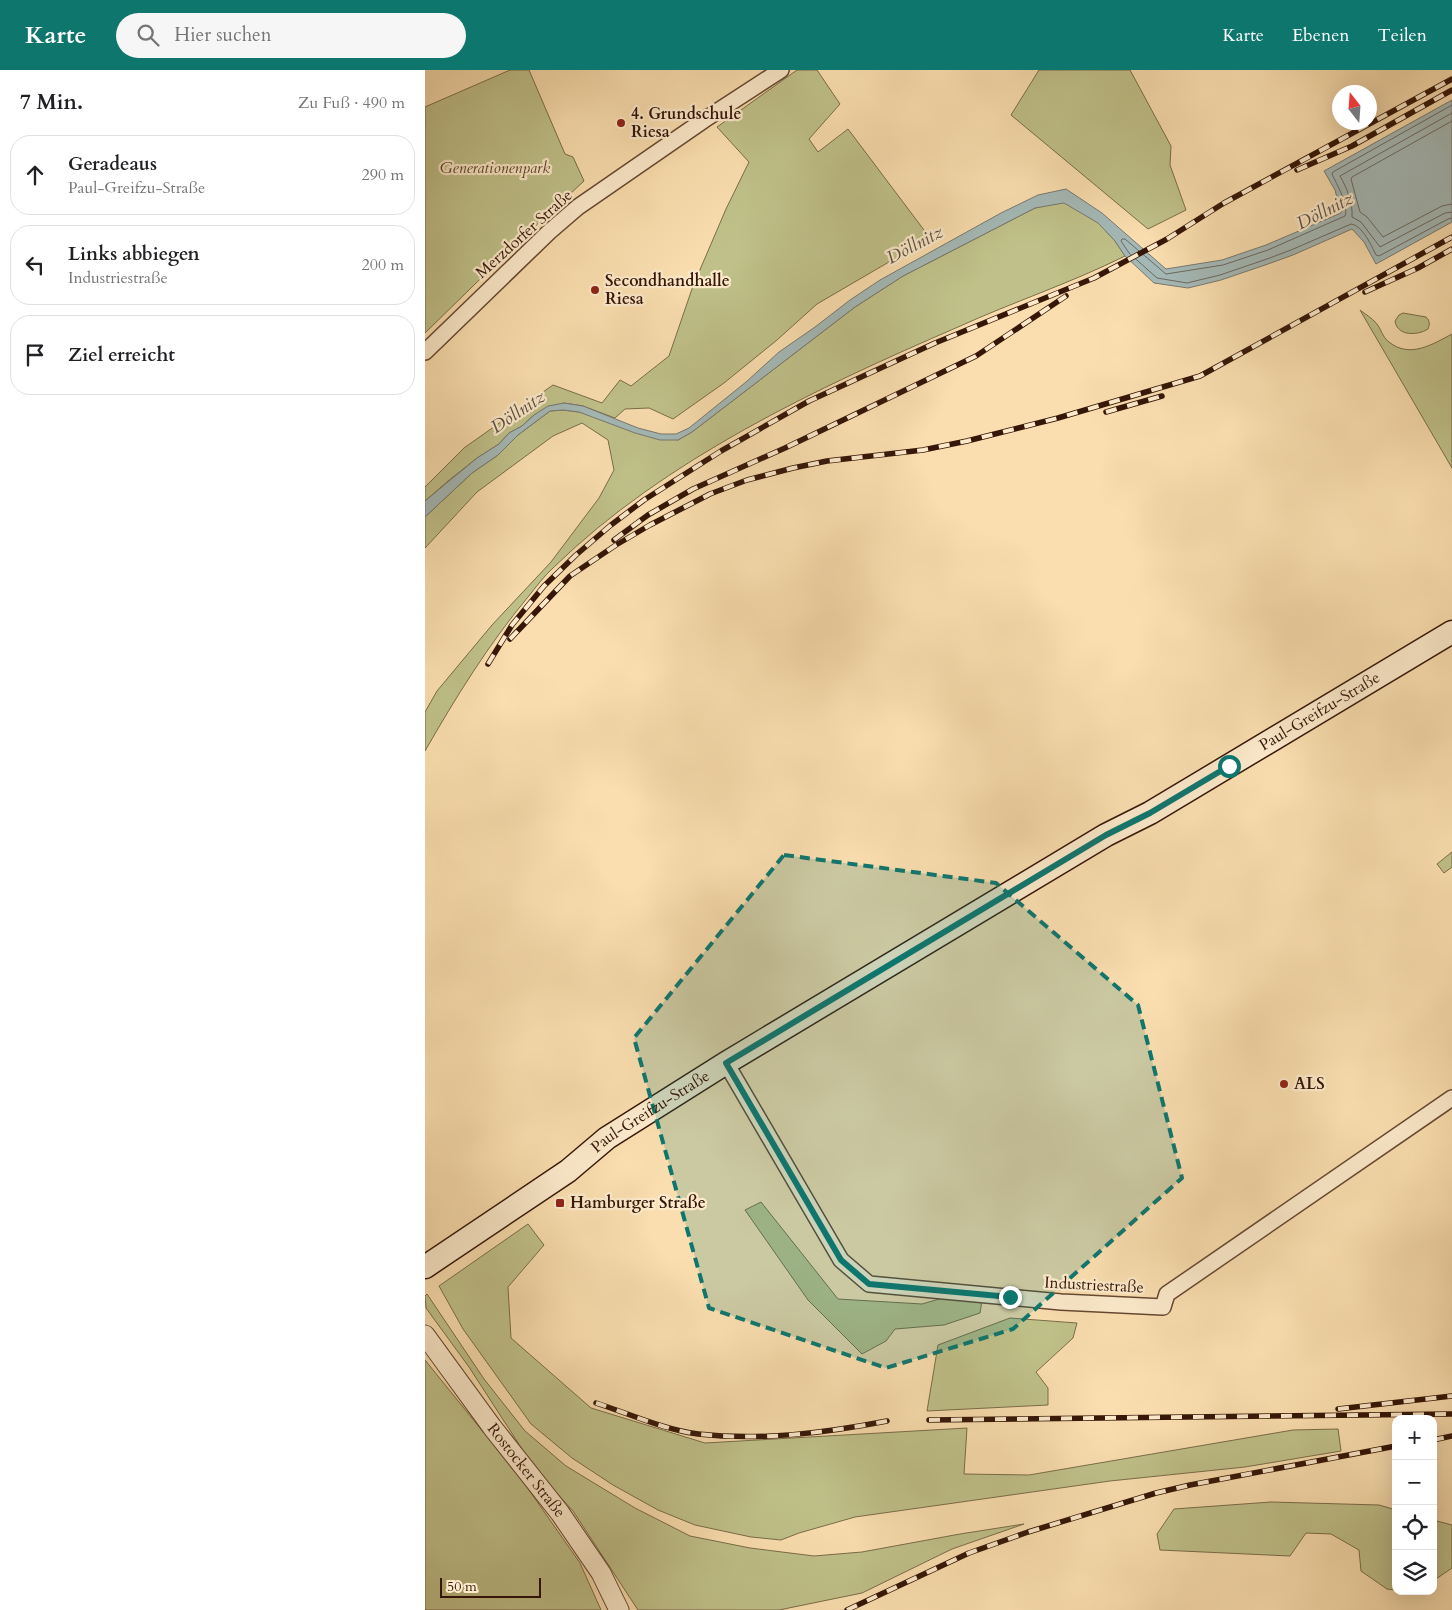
<!DOCTYPE html>
<html lang="de">
<meta charset="utf-8">
<style>
:root{--surface:#fff;--page:#f6f6f6;--text:#202124;--muted:#757577;--line:#e0e0e0;--accent:#0f766e}
body{margin:0;font-family:Cardo,serif;background:var(--page);color:var(--text)}
.controls{position:absolute;right:15px;bottom:15px;display:grid;overflow:hidden;border-radius:10px;box-shadow:0 5px 20px #0002}
.controls button{width:45px;height:45px;display:grid;place-items:center;padding:0;border:0;border-bottom:1px solid var(--line);background:var(--surface);color:var(--text);font:25px sans-serif}
.compass{position:absolute;left:907px;top:15px;width:45px;height:45px;border-radius:50%;background:var(--surface);box-shadow:0 5px 20px #0002;rotate:343deg}
.scale{position:absolute;left:15px;bottom:12px;width:101px;box-sizing:border-box;padding-left:5px;border:2px solid #351608;border-top:0;font-size:14px;line-height:18px;white-space:nowrap;color:#351608;-webkit-text-stroke:4px #fceacb;paint-order:stroke}
.stop{position:absolute;width:15px;height:15px;margin:-11px;border:4px solid #0f766e;border-radius:50%;background:#fff}
.stop.end{background:#0f766e;border-color:#fff;box-shadow:0 1px 5px #0008}
.list{margin:0;padding:0;list-style:none}
h2{display:flex;justify-content:space-between;align-items:center;height:65px;margin:0;padding:0 20px;font-size:21px}
h2 small{font-size:16px;font-weight:400;color:var(--muted)}
.list li{display:grid;grid-template-columns:32px 1fr auto;gap:15px;align-items:center;box-sizing:border-box;height:80px;margin:0 10px 10px;padding:0 10px;border:1px solid var(--line);border-radius:20px}
.list b{display:block;font-size:19px;white-space:nowrap}
.list p{margin:0;font-size:16px;white-space:nowrap;color:var(--muted)}
.list em{font-size:16px;font-style:normal;color:var(--muted)}
.icon{flex:none;width:28px;height:28px;fill:none;stroke:currentColor;stroke-width:2;stroke-linecap:round;stroke-linejoin:round}
.map{position:relative;flex:none;width:1027px;height:1540px;overflow:hidden}
header{display:flex;align-items:center;gap:30px;box-sizing:border-box;height:70px;padding:0 25px;background:var(--accent);color:#fff}
header strong{font-size:24px}
nav{display:flex;gap:28px;margin-inline-start:auto;font-size:18px}
.search{width:350px;height:45px;background:var(--page);display:flex;align-items:center;gap:12px;box-sizing:border-box;padding:0 18px;border-radius:28px;color:var(--muted);font-size:19px}
main{display:flex}
aside{flex:1;background:var(--surface)}
.map>svg:first-child{display:block}
.green{fill:#c0c18a;stroke:#7a6c49}
.water{fill:#a4b9b7;stroke:#787871}
.lines{fill:none;stroke-linecap:round;stroke-linejoin:round}
.shore{stroke:#6c6860;stroke-width:1}
.minor-casing{stroke:#664832;stroke-width:18}
.tertiary-casing{stroke:#664832;stroke-width:21}
.secondary-casing{stroke:#351608;stroke-width:25}
.minor{stroke:#fceacb;stroke-width:15}
.tertiary{stroke:#fceacb;stroke-width:19}
.secondary{stroke:#fceacb;stroke-width:22}
.rail-casing{stroke:#351608;stroke-width:5.5}
.rail{stroke:#fceacb;stroke-width:4;stroke-dasharray:11;stroke-linecap:butt}
.route{stroke:#0f766e;stroke-width:6}
.marked{fill:#0f766e;fill-opacity:0.2;stroke:#0f766e;stroke-width:4;stroke-dasharray:10 6;stroke-linejoin:round}
.poi-dot{fill:#8f2418;stroke:#fceacb;stroke-width:2}
.labels{text-anchor:middle;dominant-baseline:central;stroke-width:4.5;stroke-linejoin:round;paint-order:stroke}
.poi-label{font-size:16px;font-weight:bold;fill:#351608;stroke:#fceacb;text-anchor:start}
.park-label{font-size:16px;font-style:italic;fill:#5f492f;stroke:#fceacb}
.street-label{font-size:16px;fill:#351608;stroke:#fceacb}
.water-label{font-size:18px;font-style:italic;fill:#5c4f45;stroke:#fceacb}
</style>
<header>
<strong>Karte</strong>
<div class="search"><svg class="icon" aria-label="search" viewBox="0 0 24 24"><circle cx="10" cy="10" r="6"/><path d="M15 15l6 6"/></svg>Hier suchen</div>
<nav><a>Karte</a><a>Ebenen</a><a>Teilen</a></nav>
</header>
<main>
<aside>
<h2>7 Min.<small>Zu Fuß · 490 m</small></h2>
<ul class="list">
<li><svg class="icon" aria-label="ahead" viewBox="0 0 24 24"><path d="M12 20V5M6 11l6-6 6 6"/></svg><div><b>Geradeaus</b><p>Paul-Greifzu-Straße</p></div><em>290 m</em></li>
<li><svg class="icon" aria-label="left" viewBox="0 0 24 24"><path d="M17 20v-9H6M10 6l-5 5 5 5"/></svg><div><b>Links abbiegen</b><p>Industriestraße</p></div><em>200 m</em></li>
<li><svg class="icon" aria-label="arrive" viewBox="0 0 24 24"><path d="M6 21V4h12l-3 4 3 4H6"/></svg><div><b>Ziel erreicht</b></div></li>
</ul>
</aside>
<div class="map">
<svg width="1027" height="1540" viewBox="0 0 1027 1540">
<rect width="100%" height="100%" fill="#fadeaf"/>
<filter id="stains"><feTurbulence type="fractalNoise" baseFrequency=".004" numOctaves="4"/><feColorMatrix values="0 0 0 0 .2 0 0 0 0 .09 0 0 0 0 .02 0 0 0 .5 -.17"/></filter>
<radialGradient id="worn" r=".72"><stop offset=".6" stop-color="#630" stop-opacity="0"/><stop offset="1" stop-color="#630" stop-opacity=".3"/></radialGradient>
<!-- green -->
<g class="green">
<polygon points="85,0 104,0 140,84 148,87 159,111 92,173 0,263 0,37"/>
<polygon points="372,0 392,0 415,34 384,69 393,82 423,59 505,168 392,234 352,270 299,313 248,349 224,338 200,339 190,348 158,336 139,333 109,345 97,356 84,363 74,374 52,388 23,411 0,431 0,417 39,378 128,315 177,333 195,310 206,316 244,286 268,216 301,139 324,92 292,57"/>
<polygon points="614,0 705,0 746,76 745,95 761,140 723,159 586,45"/>
<path d="M639 132 673 152 690 171 700 186C646 213 588 232 533 257 392 318 240 389 129 497 119 506 111 517 103 527 63 575 31 627 0 681V642L12 621 67 555 126 492 174 428 189 400 183 370 157 353 128 366 52 422 0 478V447L47 403 73 385 93 365 125 341 138 340 154 342 253 370 267 362 430 237 478 206 610 138Z"/>
<path d="M935 240C940 244 947 248 951 253 956 258 957 267 964 272 985 289 1008 274 1027 264V398Z"/>
<path d="M978 243 1001 247C1005 251 1005 254 1003 259 992 266 972 266 970 251L974 245Z"/>
<polygon points="1027,782 1027,797 1019,803 1012,794"/>
<polygon points="336,1132 413,1229 497,1234 521,1227 557,1231 555,1243 519,1255 470,1259 461,1271 437,1284 383,1230 320,1140"/>
<polygon points="103,1154 119,1175 83,1217 86,1268 166,1338 280,1373 542,1358 539,1404 604,1405 868,1360 913,1359 916,1381 820,1397 685,1411 430,1447 374,1463 356,1470 326,1467 270,1455 233,1440 188,1415 147,1388 106,1354 38,1259 14,1216"/>
<polygon points="2,1224 59,1309 100,1361 141,1396 210,1438 265,1466 325,1478 389,1486 437,1482 535,1464 599,1454 527,1479 437,1523 354,1540 213,1540 148,1441 110,1399 44,1297 1,1238 0,1226"/>
<polygon points="585,1248 652,1253 648,1268 611,1302 623,1318 623,1335 502,1341 513,1275"/>
<polygon points="0,1290 97,1410 155,1493 176,1540 0,1540"/>
<polygon points="846,1432 954,1435 971,1440 971,1520 962,1519 936,1501 934,1480 906,1464 881,1463 865,1486 735,1480 732,1464 749,1439"/>
<polygon points="1008,1450 1027,1455 1027,1498 1008,1511"/>
</g>
<!-- water -->
<polygon class="water" points="1027,30 1027,152 951,194 939,172 927,159 868,185 843,194 796,210 763,218 729,213 700,186 690,171 673,153 639,133 610,138 478,206 430,237 267,362 253,370 235,370 210,363 154,342 138,340 125,341 93,365 73,385 47,403 0,447 0,431 52,388 74,374 84,363 97,356 109,345 123,336 139,333 158,336 213,358 236,364 251,364 264,358 321,312 354,282 390,257 425,230 455,210 576,143 613,125 641,119 677,143 741,199 797,190 841,175 916,143 910,120 899,101"/>
<g class="lines">
<!-- shore -->
<g class="shore">
<path d="M1027 35 908 102 907 104C912 115 924 135 920 146L843 180 798 195 741 204 700 169H697L696 171 704 183 732 208 762 213 795 205 842 189 866 180 926 154C938 156 946 175 951 185L954 186 1023 149 1027 148"/>
<path d="M1027 43 915 106C922 118 928 133 927 147L936 152 955 177 1020 143 1027 142"/>
<polyline points="1027,51 927,107 926,109 935,142 942,147 958,167 1017,136 1027,134"/>
</g>
<!-- minor casing -->
<g class="minor-casing">
<g id="minor">
<polyline points="0,282 124,162 153,137 279,50 356,0"/>
<polyline points="301,993 416,1190 444,1214 636,1232 738,1237 742,1224 1027,1028"/>
</g>
</g>
<!-- tertiary casing -->
<g class="tertiary-casing">
<g id="tertiary">
<path id="s1" d="M0 1265 67 1357 135 1443 176 1503 194 1540"/>
</g>
</g>
<!-- secondary casing -->
<g class="secondary-casing">
<g id="secondary">
<path id="s2" d="M0 1197 143 1101 182 1068 301 993 681 765 725 743 1027 562"/>
</g>
</g>
<!-- minor -->
<use href="#minor" class="minor"/>
<!-- tertiary -->
<use href="#tertiary" class="tertiary"/>
<!-- secondary -->
<use href="#secondary" class="secondary"/>
<!-- rail casing -->
<g class="rail-casing">
<g id="rail">
<polyline points="872,100 927,76 1027,20"/>
<polyline points="940,222 993,198 1027,179"/>
<polyline points="681,342 737,326"/>
<polyline points="189,470 223,445 268,419 360,378 551,286 641,226"/>
<polyline points="85,569 145,506 191,475 225,455 285,424 322,410 368,398 402,391 498,380 542,371 633,348 775,306 1027,167"/>
<polyline points="63,594 87,555 119,516 151,485 186,455 219,430 296,381 384,331 510,273 669,208 742,169 799,133 1027,9"/>
<path d="M171 1333C202 1343 240 1360 273 1364 336 1371 400 1363 462 1351"/>
<polyline points="913,1339 1027,1326"/>
<polyline points="504,1350 1027,1344"/>
<polyline points="1008,1370 1027,1366"/>
<polyline points="422,1540 544,1483 603,1462 731,1423 765,1415 971,1376"/>
</g>
</g>
<!-- rail -->
<use href="#rail" class="rail"/>
</g>
<g class="lines">
<!-- route -->
<polyline class="route" points="585,1227 444,1214 416,1190 301,993 681,765 725,743 804,696"/>
</g>
<!-- marked area -->
<path class="marked" d="M359 785 571 813 713 935 757 1108 588 1259 461 1298 284 1238 209 968Z"/>
<!-- markers -->
<g class="poi-dot">
<circle cx="196" cy="53" r="5"/>
<circle cx="170" cy="220" r="5"/>
<circle cx="859" cy="1014" r="5"/>
<rect x="130" y="1128" width="10" height="10" rx="2.5"/>
</g>
<g class="labels">
<!-- poi labels -->
<g class="poi-label">
<text x="206" y="44">4. Grundschule<tspan x="206" dy="18">Riesa</tspan></text>
<text x="180" y="211">Secondhandhalle<tspan x="180" dy="18">Riesa</tspan></text>
<text x="869" y="1014">ALS</text>
<text x="145" y="1133">Hamburger Straße</text>
</g>
<!-- park labels -->
<g class="park-label">
<text x="70" y="98">Generationenpark</text>
</g>
<!-- street labels -->
<g class="street-label">
<text transform="translate(99 164) rotate(-42)">Merzdorfer Straße</text>
<text stroke="none"><textPath href="#s2" startOffset="1054">Paul-Greifzu-Straße</textPath></text>
<text stroke="none"><textPath href="#s2" startOffset="274">Paul-Greifzu-Straße</textPath></text>
<text transform="translate(669 1215) rotate(3)">Industriestraße</text>
<text stroke="none"><textPath href="#s1" startOffset="169">Rostocker Straße</textPath></text>
</g>
<!-- water labels -->
<g class="water-label">
<text transform="translate(900 141) rotate(-27)">Döllnitz</text>
<text transform="translate(490 175) rotate(-28)">Döllnitz</text>
<text transform="translate(93 342) rotate(-34)">Döllnitz</text>
</g>
</g>
<rect width="100%" height="100%" filter="url(#stains)"/>
<rect width="100%" height="100%" fill="url(#worn)"/>
</svg>
<div class="controls">
<button>+</button>
<button>−</button>
<button><svg class="icon" aria-label="locate" viewBox="0 0 24 24"><circle cx="12" cy="12" r="6"/><path d="M12 2v4M12 18v4M2 12h4M18 12h4"/></svg></button>
<button><svg class="icon" aria-label="layers" viewBox="0 0 24 24"><path d="M12 4l9 5-9 5-9-5zM3 14l9 5 9-5"/></svg></button>
</div>
<svg class="compass" viewBox="-18 -18 36 36"><path d="M0-13l5 13h-10z" fill="#e53935"/><path d="M0 13l5-13h-10z" fill="#757577"/></svg>
<div class="scale">50 m</div>
<div class="stop" style="left:804px;top:696px"></div>
<div class="stop end" style="left:585px;top:1227px"></div>
</div>
</main>
